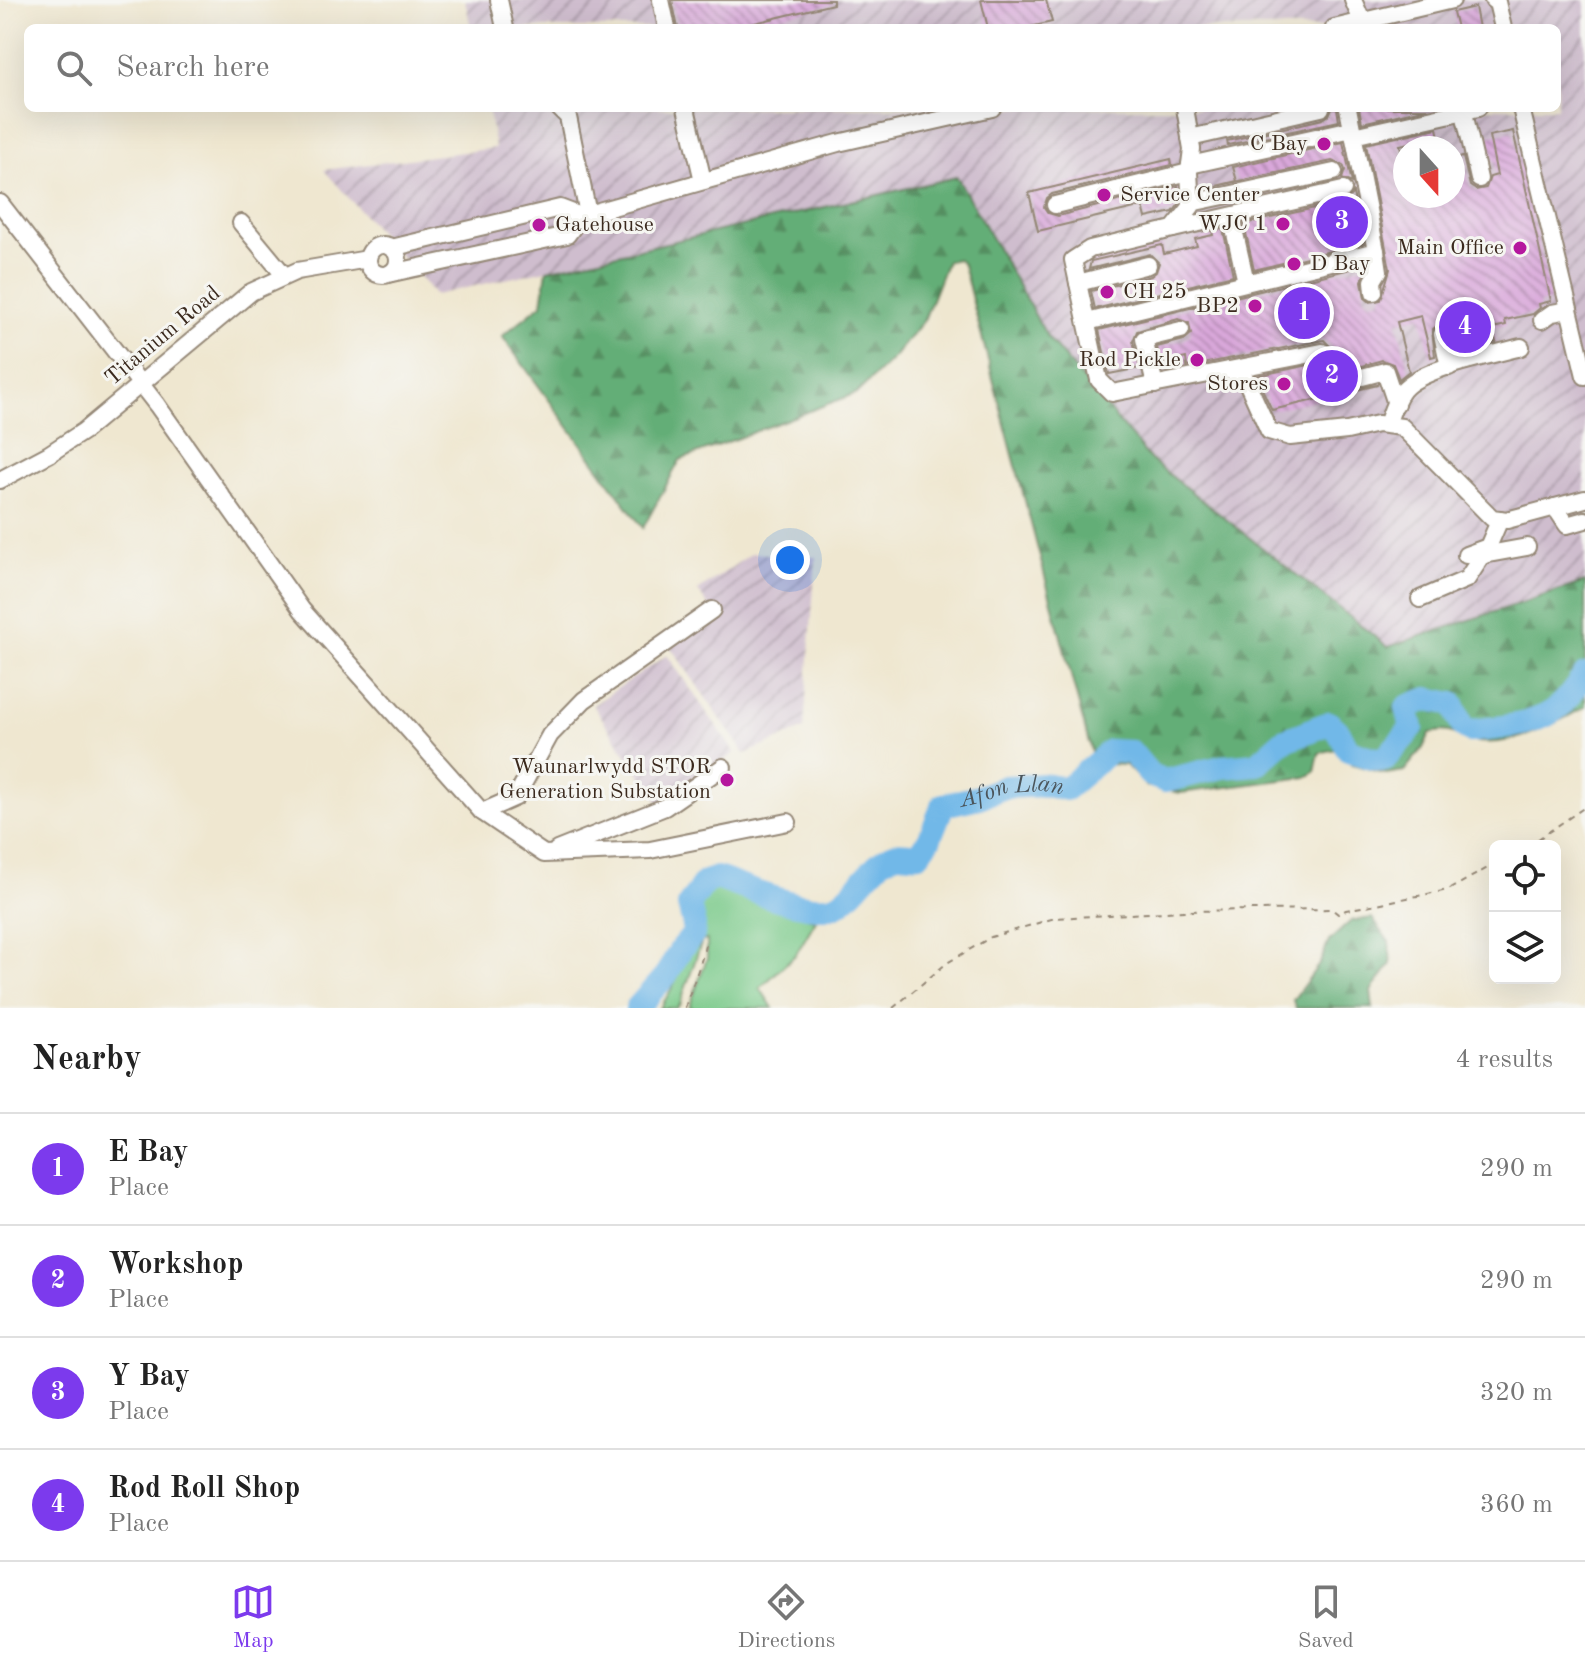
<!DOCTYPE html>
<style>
:root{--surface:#fff;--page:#f2f2f2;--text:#222;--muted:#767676;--line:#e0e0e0;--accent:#7c3aed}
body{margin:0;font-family:"Old Standard TT",serif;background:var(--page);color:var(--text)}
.controls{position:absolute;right:24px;bottom:24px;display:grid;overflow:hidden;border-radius:12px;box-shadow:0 8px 32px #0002}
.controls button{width:72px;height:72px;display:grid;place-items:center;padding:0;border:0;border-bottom:2px solid var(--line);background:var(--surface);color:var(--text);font:40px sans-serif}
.compass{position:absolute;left:1393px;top:136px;width:72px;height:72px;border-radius:50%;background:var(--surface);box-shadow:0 8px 32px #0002;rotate:159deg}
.you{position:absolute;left:790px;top:560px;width:28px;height:28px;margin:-20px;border:6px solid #fff;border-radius:50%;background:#1a73e8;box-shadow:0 0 0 12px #1a73e833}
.badge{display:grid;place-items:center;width:52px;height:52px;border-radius:50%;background:var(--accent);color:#fff;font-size:26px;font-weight:700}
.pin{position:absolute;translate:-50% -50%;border:4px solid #fff;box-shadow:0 2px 8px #0006}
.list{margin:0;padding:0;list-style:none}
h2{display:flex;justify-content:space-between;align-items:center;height:104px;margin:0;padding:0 32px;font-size:34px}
h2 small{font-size:26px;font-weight:400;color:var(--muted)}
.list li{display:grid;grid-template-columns:52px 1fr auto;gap:24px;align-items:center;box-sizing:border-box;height:112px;padding:0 32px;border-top:2px solid var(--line)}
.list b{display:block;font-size:30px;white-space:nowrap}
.list p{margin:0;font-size:26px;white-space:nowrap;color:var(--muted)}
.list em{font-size:26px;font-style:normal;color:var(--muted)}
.icon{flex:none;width:44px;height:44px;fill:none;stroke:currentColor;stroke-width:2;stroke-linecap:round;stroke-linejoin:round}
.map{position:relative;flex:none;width:1585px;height:1008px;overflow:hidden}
.search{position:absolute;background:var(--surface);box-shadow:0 8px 32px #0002;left:24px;right:24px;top:24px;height:88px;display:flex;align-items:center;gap:20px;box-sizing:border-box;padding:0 28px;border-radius:12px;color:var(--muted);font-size:30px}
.sheet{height:552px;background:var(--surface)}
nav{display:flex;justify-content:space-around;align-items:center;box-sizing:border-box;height:112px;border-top:2px solid var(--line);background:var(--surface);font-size:22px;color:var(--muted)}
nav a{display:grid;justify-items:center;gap:4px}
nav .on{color:var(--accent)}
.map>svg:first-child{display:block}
.industrial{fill:url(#industrial-furrows);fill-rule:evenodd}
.grass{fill:#7bca8b;stroke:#5b7a54;stroke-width:2}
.forest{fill:url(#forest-firs);stroke:#506c4a;stroke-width:2}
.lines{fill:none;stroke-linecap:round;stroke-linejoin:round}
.river{stroke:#71b8e8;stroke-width:24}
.building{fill:url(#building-back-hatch)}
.minor-casing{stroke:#958877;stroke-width:20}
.path{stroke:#958877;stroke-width:2;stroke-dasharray:6 6;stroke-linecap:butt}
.minor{stroke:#fff;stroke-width:16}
.poi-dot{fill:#b5179e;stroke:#f6f6f2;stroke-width:3}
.labels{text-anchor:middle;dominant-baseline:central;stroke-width:6;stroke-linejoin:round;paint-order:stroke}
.poi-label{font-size:22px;fill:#3b2a1e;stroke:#f6f6f2;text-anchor:end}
.street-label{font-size:22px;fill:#3b2a1e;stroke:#f6f6f2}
.water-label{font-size:24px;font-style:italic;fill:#4b555b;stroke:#f6f6f2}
</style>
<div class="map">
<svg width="1585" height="1008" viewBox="0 0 1585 1008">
<defs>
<pattern id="industrial-furrows" width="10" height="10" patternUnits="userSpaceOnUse" patternTransform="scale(2)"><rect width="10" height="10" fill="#cfbdce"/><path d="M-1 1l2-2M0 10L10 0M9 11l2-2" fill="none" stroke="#a99aa7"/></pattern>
<pattern id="forest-firs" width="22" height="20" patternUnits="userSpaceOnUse" patternTransform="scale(2)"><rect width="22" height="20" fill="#64ae77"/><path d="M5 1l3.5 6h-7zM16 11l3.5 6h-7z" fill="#548e61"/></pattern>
<pattern id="building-back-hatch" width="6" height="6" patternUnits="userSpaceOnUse" patternTransform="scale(2)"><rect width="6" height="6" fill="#d9a7da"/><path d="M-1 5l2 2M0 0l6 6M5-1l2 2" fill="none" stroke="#b188b0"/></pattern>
</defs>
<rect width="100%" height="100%" fill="#f6f6f2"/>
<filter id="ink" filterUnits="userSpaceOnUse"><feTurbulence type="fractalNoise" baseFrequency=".0125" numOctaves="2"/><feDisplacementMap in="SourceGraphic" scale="16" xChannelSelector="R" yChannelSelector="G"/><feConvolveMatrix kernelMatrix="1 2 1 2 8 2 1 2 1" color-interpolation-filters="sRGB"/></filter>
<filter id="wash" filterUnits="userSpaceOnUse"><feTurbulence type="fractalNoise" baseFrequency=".006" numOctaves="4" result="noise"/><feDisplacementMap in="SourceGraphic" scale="32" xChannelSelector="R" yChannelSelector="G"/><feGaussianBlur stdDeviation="1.8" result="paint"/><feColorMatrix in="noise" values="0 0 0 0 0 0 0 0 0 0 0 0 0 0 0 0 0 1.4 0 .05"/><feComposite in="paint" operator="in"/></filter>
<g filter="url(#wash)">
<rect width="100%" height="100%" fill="#efe7d0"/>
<!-- industrial -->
<g class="industrial">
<path d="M465 0H1585V582L1388 647 1151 460 1048 338 957 177 435 295 324 170 495 148 488 108H1557V28H471ZM1405 148H1453V196H1405Z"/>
<polygon points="752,553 816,557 804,729 745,754 669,645 712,610 698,591"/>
<polygon points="667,655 735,753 660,804 593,705"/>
</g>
<!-- grass -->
<path class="grass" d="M709 890H729L816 920 796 954 760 988 773 1008H689L707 958V940L702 941 680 1004 676 1008H660C680 978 698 933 701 897Z"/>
<!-- forest -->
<g class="forest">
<path d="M957 177 1048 338 1151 460 1388 647 1585 582V707C1553 725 1515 746 1478 742 1456 739 1455 727 1430 733L1423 748 1404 771 1386 774 1352 764 1339 748 1319 753 1315 772 1306 777 1180 793 1146 786 1126 765 1110 764 1097 774 963 265 958 259 947 261 924 320 894 357 857 393 680 460 643 528 502 336 542 304 547 270Z"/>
<polygon points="1372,918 1389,942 1391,964 1371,991 1373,1008 1295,1008 1293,1000 1320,963 1329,941 1351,921"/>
</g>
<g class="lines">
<!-- river -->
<path class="river" id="s1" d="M637 1008 666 975 681 949 693 935 694 925 689 905 705 882 717 878C744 887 813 917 838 904 857 893 871 863 894 854 901 851 911 856 919 854L929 840 943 805 979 797 1005 787 1044 785 1066 789 1110 751 1131 752 1150 775 1165 781 1222 767 1257 764 1283 741 1329 723 1339 732 1348 750 1371 758 1384 760 1412 728 1407 707 1428 699 1453 704 1463 727 1470 731C1499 727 1538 727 1561 705 1570 697 1578 684 1585 675"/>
</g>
<g id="blocks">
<!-- building -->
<g class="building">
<polygon points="672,0 833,0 833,4 734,28 678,28"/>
<polygon points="981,0 1046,0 1052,22 1026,28 988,28"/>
<polygon points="1475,7 1479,28 1457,28 1453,12"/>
<polygon points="1332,108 1337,108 1339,121 1228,145 1227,141 1323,119 1329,115"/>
<polygon points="1359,108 1428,108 1362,123"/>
<polygon points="1437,128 1439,137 1400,145 1405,165 1405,196 1453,196 1453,159 1463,157 1470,186 1476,190 1486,188 1490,177 1497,175 1489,136 1513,131 1551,301 1539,304 1540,308 1533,314 1505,320 1506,325 1493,328 1496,342 1457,351 1455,342 1467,339 1472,329 1468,312 1464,309 1454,310 1449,321 1439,324 1432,330 1435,356 1431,357 1421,316 1397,322 1409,371 1399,379 1393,364 1382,360 1358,367 1351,375 1354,384 1358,387 1378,385 1272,410 1256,376 1329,361 1333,349 1324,340 1187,367 1186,358 1161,364 1157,347 1184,340 1191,334 1189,323 1178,319 1137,331 1133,341 1140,368 1109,374 1099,330 1367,265 1362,281 1365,298 1370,302 1381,300 1390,269 1366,144"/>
<polygon points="1343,142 1352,183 1342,179 1345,170 1343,165 1332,161 1212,187 1237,181 1233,167"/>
<polygon points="1171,159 1172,165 1052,194 1047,198 1044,207 1048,213 1058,216 1178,186 1180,203 1173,212 1146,218 1143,206 1038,231 1029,193"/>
<polygon points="1353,193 1363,243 1254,270 1244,224 1345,201"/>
<polygon points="1223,229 1233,275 1095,309 1091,291 1151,276 1156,272 1159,263 1150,254 1089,269 1091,261 1162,245 1164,254 1197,246 1195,239 1213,235 1212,231"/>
</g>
</g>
</g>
<g filter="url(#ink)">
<use href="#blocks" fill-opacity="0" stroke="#958877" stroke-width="2"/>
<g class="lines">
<!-- minor casing -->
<g class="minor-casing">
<g id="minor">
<polyline points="499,0 505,28"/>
<polyline points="661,0 667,28"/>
<polyline points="1353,0 1362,21"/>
<polyline points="1493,0 1497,2 1503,28"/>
<polyline points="1334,28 1452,0"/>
<polyline points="559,108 568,117 588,214"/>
<polyline points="686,108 703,181"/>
<polyline points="1185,108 1192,149 1189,172 1191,207 1173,229 1090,249 1073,260 1099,380 1112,393 1229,370 1245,378 1269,431 1290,437 1347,431 1378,424 1402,427 1492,518 1507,520 1585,499"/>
<polyline points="1463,108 1479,179"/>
<polyline points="1521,108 1585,376"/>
<polyline points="1353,136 1478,108"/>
<polyline points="1190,138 1321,108"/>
<polyline points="1190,165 1352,129"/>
<polyline points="0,203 157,405 302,610 482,812 544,854 650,850 788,822"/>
<polyline points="1191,203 1334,172"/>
<polyline points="1055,205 1189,172"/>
<polyline points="581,216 838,143 992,108"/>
<polyline points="1231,216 1246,282"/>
<polyline points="241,223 284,275"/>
<polyline points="1173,229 1343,190"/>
<circle cx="383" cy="260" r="15"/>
<polyline points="391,248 560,208 581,216 567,235 392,273"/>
<polyline points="1078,283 1148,265"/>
<polyline points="1374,292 1373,281 1379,271 1376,251"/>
<polyline points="1542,320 1552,313 1569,310"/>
<polyline points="1087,322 1376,251 1348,108"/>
<polyline points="1449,367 1442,334 1461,330 1460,319"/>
<polyline points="1229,370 1322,352"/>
<polyline points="1362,377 1385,371 1396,404"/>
<polyline points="1155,385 1144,339 1181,330"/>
<path d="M1387 425C1391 413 1395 400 1403 390 1421 368 1492 355 1521 347"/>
<polyline points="0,480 49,454 84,431 251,292 297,271 368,259"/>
<polyline points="1555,507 1567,525 1585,520"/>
<polyline points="1466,555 1488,547 1500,519"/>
<polyline points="1483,555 1527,547"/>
<polyline points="1420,599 1467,579 1488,547"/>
<polyline points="482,812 516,797 550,735 584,700 712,610"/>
<polyline points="557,850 665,807 723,767"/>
</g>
</g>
<!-- path -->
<g class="path">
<polyline points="1528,846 1585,807"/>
<path d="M685 1008C689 993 706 953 705 942"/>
<polyline points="893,1008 947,963 991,937 1055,918 1184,911 1332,909 1338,914 1346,910 1448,890 1495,864"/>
</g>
<!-- minor -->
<use href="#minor" class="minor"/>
</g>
</g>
<!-- markers -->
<g class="poi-dot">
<circle cx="1324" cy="144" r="8"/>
<circle cx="1104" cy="195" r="8"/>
<circle cx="1283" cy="224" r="8"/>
<circle cx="539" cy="225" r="8"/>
<circle cx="1520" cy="248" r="8"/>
<circle cx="1294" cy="264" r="8"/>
<circle cx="1107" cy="292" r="8"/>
<circle cx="1255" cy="306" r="8"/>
<circle cx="1197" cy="360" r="8"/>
<circle cx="1284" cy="384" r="8"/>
<circle cx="727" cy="780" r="8"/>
</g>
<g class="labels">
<!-- poi labels -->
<g class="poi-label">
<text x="1308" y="144">C Bay</text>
<text x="1120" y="195" text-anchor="start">Service Center</text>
<text x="1267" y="224">WJC 1</text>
<text x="555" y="225" text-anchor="start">Gatehouse</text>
<text x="1504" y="248">Main Office</text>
<text x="1310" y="264" text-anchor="start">D Bay</text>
<text x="1123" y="292" text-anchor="start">CH 25</text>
<text x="1239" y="306">BP2</text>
<text x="1181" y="360">Rod Pickle</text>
<text x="1268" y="384">Stores</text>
<text x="711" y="767">Waunarlwydd STOR<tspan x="711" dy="25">Generation Substation</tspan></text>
</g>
<!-- street labels -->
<g class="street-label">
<text transform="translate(163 336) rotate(-40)">Titanium Road</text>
</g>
<!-- water labels -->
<g class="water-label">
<text stroke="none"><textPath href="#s1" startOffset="516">Afon Llan</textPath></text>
</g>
</g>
</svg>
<div class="controls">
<button><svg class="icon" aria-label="locate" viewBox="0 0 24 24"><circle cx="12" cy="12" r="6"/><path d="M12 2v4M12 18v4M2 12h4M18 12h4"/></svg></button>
<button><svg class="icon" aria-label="layers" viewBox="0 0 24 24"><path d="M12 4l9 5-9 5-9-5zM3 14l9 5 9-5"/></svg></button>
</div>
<svg class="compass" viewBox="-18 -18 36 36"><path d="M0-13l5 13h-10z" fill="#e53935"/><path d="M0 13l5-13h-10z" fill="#767676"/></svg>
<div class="you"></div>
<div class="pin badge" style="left:1304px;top:313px">1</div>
<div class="pin badge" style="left:1332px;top:376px">2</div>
<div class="pin badge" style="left:1342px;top:222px">3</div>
<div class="pin badge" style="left:1465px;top:327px">4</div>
<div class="search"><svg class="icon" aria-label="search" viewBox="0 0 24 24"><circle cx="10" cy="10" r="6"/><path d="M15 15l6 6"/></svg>Search here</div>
</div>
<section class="sheet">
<h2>Nearby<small>4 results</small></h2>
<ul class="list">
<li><span class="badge">1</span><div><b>E Bay</b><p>Place</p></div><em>290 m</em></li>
<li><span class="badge">2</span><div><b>Workshop</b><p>Place</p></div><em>290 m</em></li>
<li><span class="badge">3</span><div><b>Y Bay</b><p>Place</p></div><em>320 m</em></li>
<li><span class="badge">4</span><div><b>Rod Roll Shop</b><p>Place</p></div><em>360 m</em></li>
</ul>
</section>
<nav>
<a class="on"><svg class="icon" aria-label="map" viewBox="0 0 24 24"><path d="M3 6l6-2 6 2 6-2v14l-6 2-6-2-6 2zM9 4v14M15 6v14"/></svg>Map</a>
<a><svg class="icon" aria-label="directions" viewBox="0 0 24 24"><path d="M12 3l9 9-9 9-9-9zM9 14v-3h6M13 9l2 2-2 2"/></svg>Directions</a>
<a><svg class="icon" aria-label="saved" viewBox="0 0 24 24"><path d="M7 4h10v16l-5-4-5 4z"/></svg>Saved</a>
</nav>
